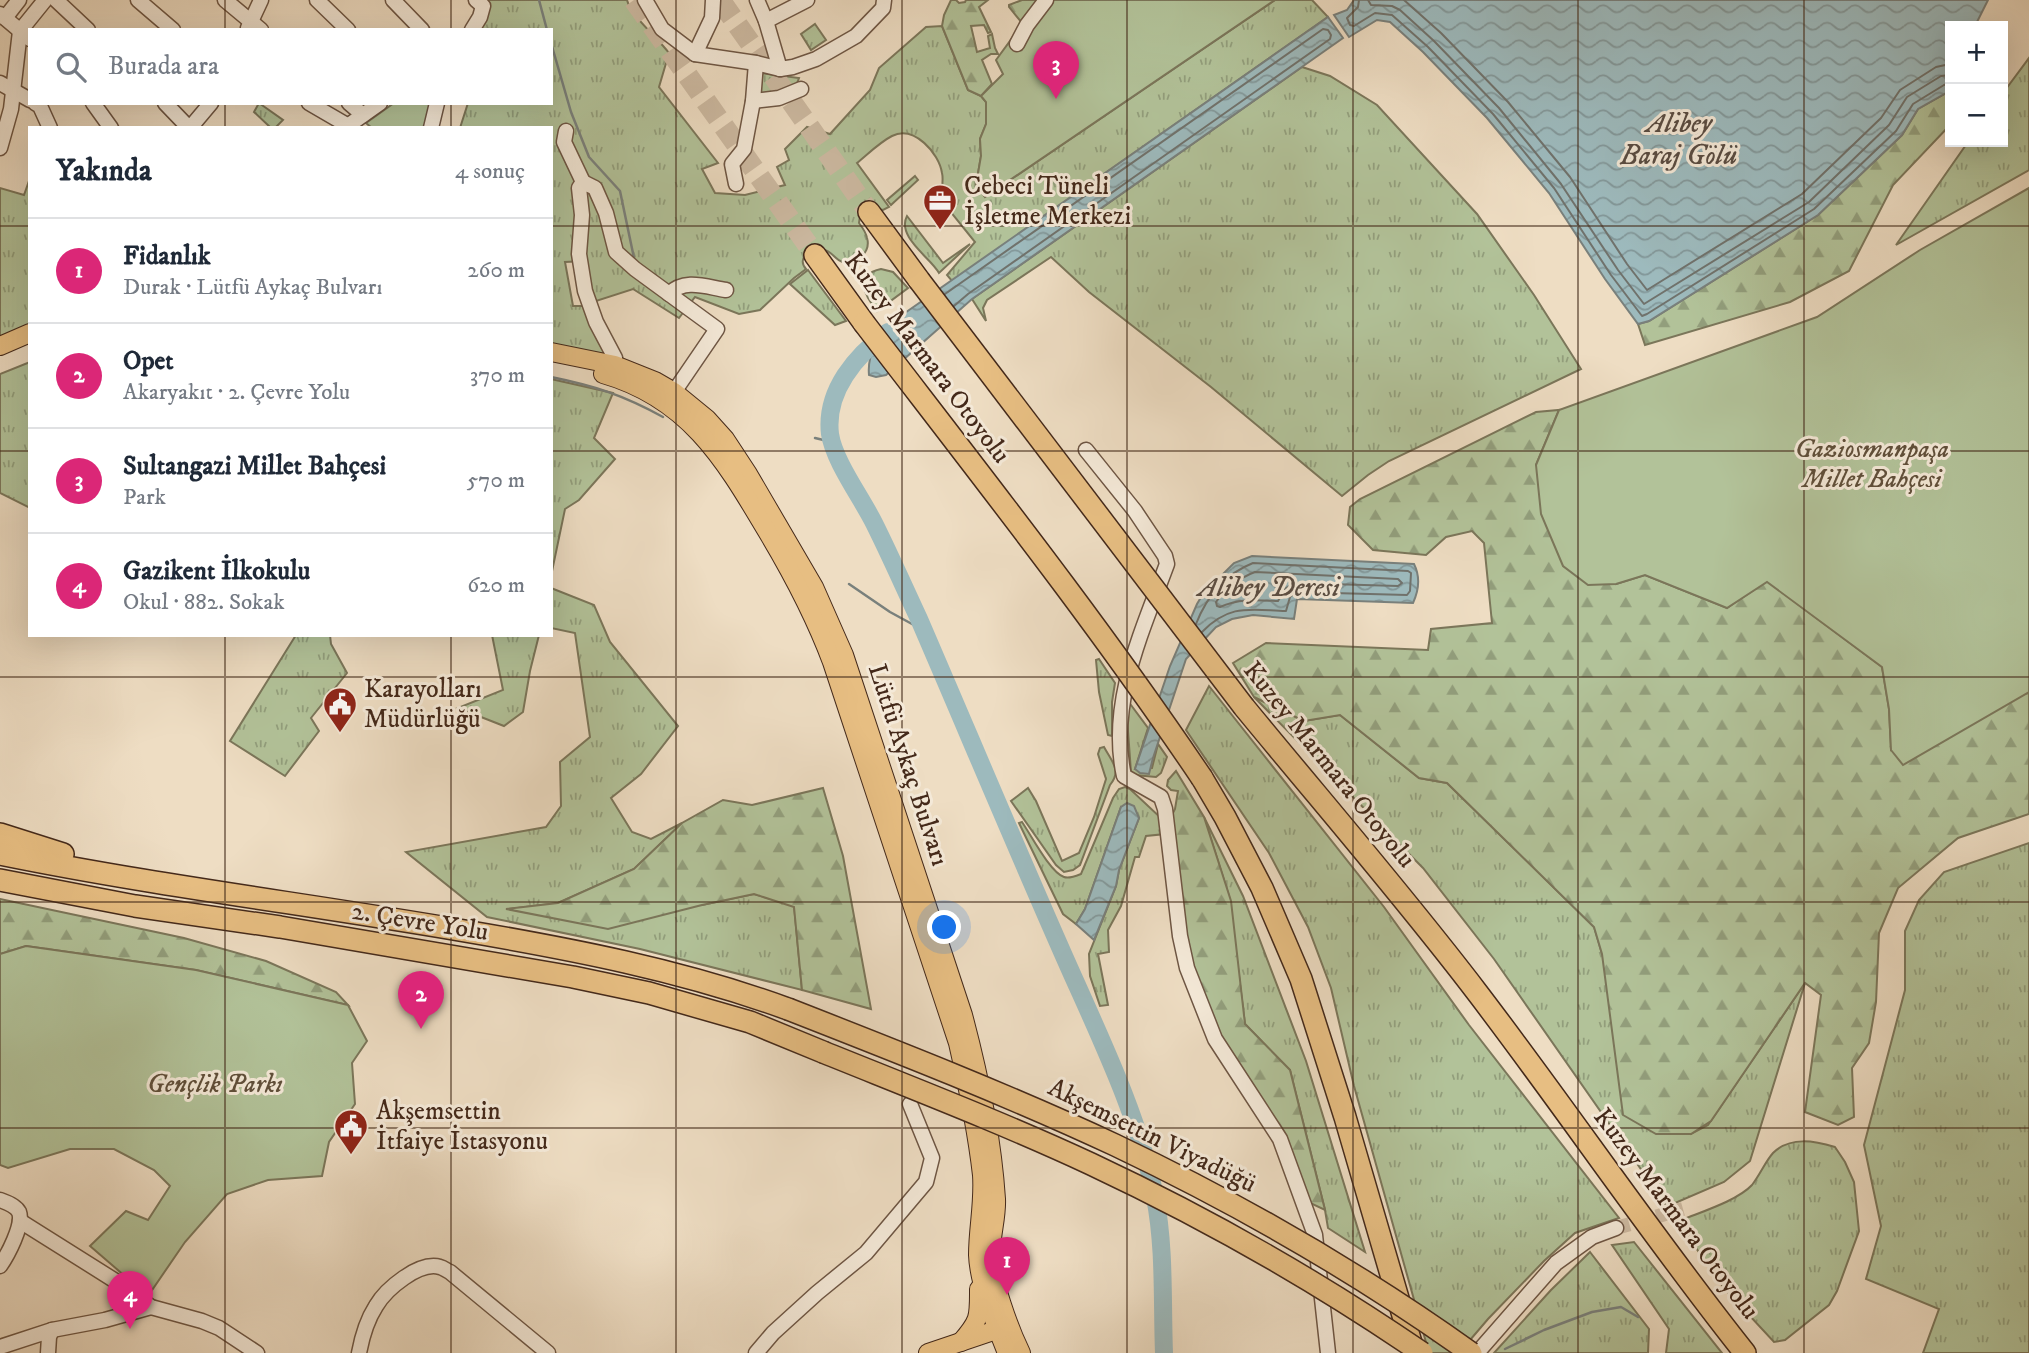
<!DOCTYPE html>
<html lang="tr">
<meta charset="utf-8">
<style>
:root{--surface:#fff;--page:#f2f2f3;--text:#1f2937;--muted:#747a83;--line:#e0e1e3;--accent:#db2777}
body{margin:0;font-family:"IM FELL DW Pica",serif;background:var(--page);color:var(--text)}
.controls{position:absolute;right:21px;top:21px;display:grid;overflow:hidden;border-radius:0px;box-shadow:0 7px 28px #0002}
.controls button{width:63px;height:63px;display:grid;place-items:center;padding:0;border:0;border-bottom:2px solid var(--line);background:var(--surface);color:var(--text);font:35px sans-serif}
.you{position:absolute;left:945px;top:928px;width:24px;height:24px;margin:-18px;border:5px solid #fff;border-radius:50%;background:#1a73e8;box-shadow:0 0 0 10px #1a73e833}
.badge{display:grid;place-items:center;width:46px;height:46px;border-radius:50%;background:var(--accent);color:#fff;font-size:23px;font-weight:700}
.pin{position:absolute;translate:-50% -58px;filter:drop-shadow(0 2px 4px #0008)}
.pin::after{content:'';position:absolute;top:37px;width:24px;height:21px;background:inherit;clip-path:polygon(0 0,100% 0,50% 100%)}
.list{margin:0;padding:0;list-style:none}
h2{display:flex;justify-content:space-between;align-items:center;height:91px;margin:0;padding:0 28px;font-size:30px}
h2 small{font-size:23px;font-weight:400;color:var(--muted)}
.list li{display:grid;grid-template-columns:46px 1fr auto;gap:21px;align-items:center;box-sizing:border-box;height:105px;padding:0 28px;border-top:2px solid var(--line)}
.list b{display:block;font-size:26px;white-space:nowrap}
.list p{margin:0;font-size:23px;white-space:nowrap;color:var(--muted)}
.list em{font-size:23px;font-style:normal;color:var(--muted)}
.icon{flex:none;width:38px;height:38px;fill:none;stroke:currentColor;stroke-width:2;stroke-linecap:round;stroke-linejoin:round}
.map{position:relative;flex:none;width:2029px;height:1353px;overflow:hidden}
.search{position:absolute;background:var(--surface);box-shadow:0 7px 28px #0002;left:28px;top:28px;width:525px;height:77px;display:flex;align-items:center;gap:18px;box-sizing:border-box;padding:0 24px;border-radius:0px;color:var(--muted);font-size:26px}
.panel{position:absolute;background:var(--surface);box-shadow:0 7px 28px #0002;left:28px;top:126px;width:525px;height:511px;border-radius:0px}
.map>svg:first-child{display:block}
.grass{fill:url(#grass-tufts);stroke:#7b765a;stroke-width:2}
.forest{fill:url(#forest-firs);stroke:#7b765a;stroke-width:2}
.park{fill:#b2c299;stroke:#7b765a;stroke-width:2}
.water{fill:url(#water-waves);stroke:#79807c;stroke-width:2}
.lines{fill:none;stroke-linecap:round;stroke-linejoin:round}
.shore{stroke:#70726c;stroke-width:2}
.stream{stroke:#79807c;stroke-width:2.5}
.river{stroke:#9dbabd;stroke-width:18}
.minor-tunnel{stroke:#ccb9a1;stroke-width:14;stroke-dasharray:14 7;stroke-linecap:butt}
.highway-tunnel{stroke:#ccb9a1;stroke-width:21;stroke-dasharray:21 10;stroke-linecap:butt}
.minor-casing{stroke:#6e5644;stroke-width:17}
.major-casing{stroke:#44291a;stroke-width:20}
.highway-casing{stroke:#44291a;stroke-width:24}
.minor{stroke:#f4e9d8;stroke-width:14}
.major{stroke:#e7be82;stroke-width:18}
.highway{stroke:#e7be82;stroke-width:21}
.highway-bridge-casing{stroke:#44291a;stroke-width:24;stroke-linecap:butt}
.highway-bridge{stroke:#e7be82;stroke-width:21}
.grid{fill:none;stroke:#44291a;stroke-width:2;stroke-opacity:0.55}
.labels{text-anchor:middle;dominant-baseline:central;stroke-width:6;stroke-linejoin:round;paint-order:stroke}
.poi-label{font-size:26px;fill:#44291a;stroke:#f4e9d8;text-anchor:start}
.street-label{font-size:26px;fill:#44291a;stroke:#f4e9d8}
.park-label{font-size:26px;font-style:italic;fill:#604f3a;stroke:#f4e9d8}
.water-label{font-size:28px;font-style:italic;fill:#5a4d43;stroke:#f4e9d8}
</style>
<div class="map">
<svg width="2029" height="1353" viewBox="0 0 2029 1353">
<defs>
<pattern id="grass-tufts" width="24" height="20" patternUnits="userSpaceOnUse" patternTransform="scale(1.75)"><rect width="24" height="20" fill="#b2c299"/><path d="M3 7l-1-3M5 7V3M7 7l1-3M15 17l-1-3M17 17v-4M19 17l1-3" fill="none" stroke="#929e7c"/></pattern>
<pattern id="forest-firs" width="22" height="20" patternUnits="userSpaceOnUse" patternTransform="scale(1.75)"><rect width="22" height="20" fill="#b2c299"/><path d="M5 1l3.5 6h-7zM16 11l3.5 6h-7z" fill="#929e7c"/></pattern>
<pattern id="water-waves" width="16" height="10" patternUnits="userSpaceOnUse" patternTransform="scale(1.75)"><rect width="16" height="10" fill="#9dbabd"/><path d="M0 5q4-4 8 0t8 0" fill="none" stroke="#829799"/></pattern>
</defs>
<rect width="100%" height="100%" fill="#eeddc3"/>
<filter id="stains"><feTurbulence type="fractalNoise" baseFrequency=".00286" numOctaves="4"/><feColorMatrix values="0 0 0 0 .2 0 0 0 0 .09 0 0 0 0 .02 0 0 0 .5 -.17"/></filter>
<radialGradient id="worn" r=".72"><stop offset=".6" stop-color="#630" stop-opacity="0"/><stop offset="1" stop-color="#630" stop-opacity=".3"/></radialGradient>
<!-- grass -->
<g class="grass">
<path d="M489 0H627C631 16 658 38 669 53L659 87 718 163 702 169 715 193 745 195 785 185 777 167 789 160 785 149 807 127 830 134 870 90 879 68 926 27 942 26 968 90 981 96 986 102V124L980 139 981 156 976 185 985 197 1275 0H1312L1328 17 952 281 947 275 975 242 941 200C941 191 944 181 942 173 939 153 914 125 892 136 880 142 868 154 857 163L889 207 883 210 874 208 860 216 859 223C862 227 866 232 867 238 871 251 857 266 843 262 835 260 832 251 824 250 819 249 812 252 807 253 802 259 801 263 806 269L794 278 760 310 739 314 695 297 679 318 633 289 593 302 586 261 565 262 573 306H588L608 355 551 346V128H460L468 103H551V30H478Z"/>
<polygon points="815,24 826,40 811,50 801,34"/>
<polygon points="2029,58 2029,170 1896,245 1968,142 2003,142 2003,93"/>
<polygon points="1302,67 1330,76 1377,105 1477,214 1534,295 1581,369 1389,461 1368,475 1342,496 1211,387 1089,292 1051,257 987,300 983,308 986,321 972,299"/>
<polygon points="760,73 799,78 796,86 757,95"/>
<polygon points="259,103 283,120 275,128 271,128 254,112"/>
<polygon points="915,176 918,180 891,205 887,200"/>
<polygon points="30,178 30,325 0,337 0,188 24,195"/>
<path d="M907 216 943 263 970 244 939 273C931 258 896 237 907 216Z"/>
<path d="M881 269 893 272 908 288 877 311C865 296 853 275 881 269Z"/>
<polygon points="808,270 846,321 835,325 790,284"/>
<polygon points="30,362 30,508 0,493 0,374"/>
<polygon points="551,379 613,393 594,438 615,459 579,500 565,509 551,576"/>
<polygon points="551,588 594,605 610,642 678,726 641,774 611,798 632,832 651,839 682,823 634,869 558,903 509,909 702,905 754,894 794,906 802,990 640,949 487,917 406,852 546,827 561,806 560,762 590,737 575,633 551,628"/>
<polygon points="296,635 330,635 331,644 347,673 311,718 319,731 285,776 230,741"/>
<polygon points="492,635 539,635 530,671 523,712 504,726 458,708 503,690"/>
<polygon points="1099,659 1115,683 1112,702 1112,736 1108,735 1099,692 1096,660"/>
<polygon points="1209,686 1384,907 1469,1025 1619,1218 1575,1233 1544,1261 1488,1319 1459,1353 1429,1353 1354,1086 1331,988 1308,927 1269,853 1186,730"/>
<path d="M1254 697 1304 721 1340 715 1419 778 1447 783 1594 927 1602 954 1691 1134 1708 1125 1805 983 1750 1161 1724 1182 1675 1203 1684 1219C1704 1211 1738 1200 1752 1185 1760 1175 1765 1162 1773 1153 1790 1136 1815 1141 1835 1147L1845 1162 1854 1182 1859 1231 1837 1291 1829 1305 1785 1340 1774 1342 1724 1288 1494 959 1423 868Z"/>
<polygon points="1128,701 1148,728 1135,769 1152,768 1158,744 1167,757 1161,773 1156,777 1134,775 1131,772 1126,704"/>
<path d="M1104 747C1112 762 1122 770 1110 785L1080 865 1073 870 1064 872 1056 865 1011 801 1028 788 1036 801 1062 861 1079 853 1094 817 1106 779 1098 754 1100 748Z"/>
<path d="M1125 787 1130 789 1162 819 1165 834 1146 836 1139 857H1135L1121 906 1108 930 1109 952 1098 954 1108 1005 1100 1006 1090 976 1089 954 1116 886 1119 870 1139 818 1121 807 1085 909 1076 924 1063 914 1019 823 1022 822C1031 835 1050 872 1064 877 1069 879 1076 876 1081 874L1113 798 1119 789Z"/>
<polygon points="1204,817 1243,896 1306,1061 1365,1252 1328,1228 1325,1210 1290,1070 1245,1024 1229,896"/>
<polygon points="2029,843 2029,1353 1923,1353 1939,1309 1866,1279 1881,1226 1864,1145 1905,990 1905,931 1919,900 1944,872"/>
<polygon points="1634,1242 1722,1353 1666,1353 1669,1329 1612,1245"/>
<polygon points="1590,1252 1649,1329 1648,1353 1494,1353 1551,1290"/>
</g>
<!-- forest -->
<g class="forest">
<polygon points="951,0 956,0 959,3 965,2 966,0 988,0 979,7 991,32 988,33 984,25 971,26 977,52 990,48 988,36 992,34 995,48 998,54 991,54 982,60 992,84 981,96 968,90 942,26 944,15"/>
<polygon points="1022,0 1040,0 1022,23 1009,7 1009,5"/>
<polygon points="1950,83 1950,125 1893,185 1849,271 1790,302 1645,345 1638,324 1649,321 1818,215 1902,135 1918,109 1946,93"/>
<polygon points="1559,410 1536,465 1616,584 1645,575 1727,608 1767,581 1882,667 1889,709 1891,750 2029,691 2029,814 1958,838 1898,888 1879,933 1876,1002 1869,1043 1852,1068 1854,1117 1838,1125 1805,1112 1821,995 1805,983 1711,1121 1691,1134 1656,1134 1623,1115 1602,954 1594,927 1447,783 1419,778 1340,715 1304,721 1254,697 1233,663 1266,643 1428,650 1431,629 1492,623 1484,543 1472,531 1446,537 1426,555 1373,550 1348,525 1350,507 1360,499 1536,412"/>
<polygon points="1176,771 1204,817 1231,901 1245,1024 1290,1070 1325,1210 1306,1201 1218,1037 1199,987 1185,933 1170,819 1175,809 1178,791 1171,790 1167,786 1168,780"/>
<polygon points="823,788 843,856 871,1009 802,990 794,907 754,894 702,905 608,929 506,909 558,903 634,869 682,823 723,800 752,805"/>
<polygon points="0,899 184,938 266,961 336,992 348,1005 196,970 26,946 0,954"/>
</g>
<!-- park -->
<g class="park">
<polygon points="1040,0 1275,0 985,197 976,185 981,156 980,139 986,124 986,102 981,96 1003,74 996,60"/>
<polygon points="394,103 431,103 425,128 372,128 366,123"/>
<polygon points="2029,188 2029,692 1903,765 1891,750 1889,709 1882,667 1767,582 1727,608 1645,575 1616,584 1588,585 1563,566 1541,514 1536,465 1559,410 1817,317 1920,250"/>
<polygon points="26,946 196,970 348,1005 367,1041 352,1063 355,1104 329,1142 322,1176 268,1180 227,1194 185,1242 148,1296 90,1246 126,1211 148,1220 170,1186 154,1170 114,1149 70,1149 8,1168 0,1165 0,954"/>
</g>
<!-- water -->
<g class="water">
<polygon points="1354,0 1988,0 1975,26 1950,26 1950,83 1946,93 1918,109 1902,135 1818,215 1649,321 1638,324 1605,279 1549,193 1487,118 1423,52 1390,22 1377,20 1349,37 1334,15 1347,10"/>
<path d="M1328 17 1343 38 972 299 886 375 876 377 869 375C867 355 878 335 892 322Z"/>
<path d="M1252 556 1414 564C1420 576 1419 590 1413 603L1297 599 1294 619 1253 615 1232 619 1216 627 1186 659 1153 758 1149 774 1140 773 1135 769 1170 666 1197 604 1209 584 1222 575 1234 563Z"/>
<polygon points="1127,803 1134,806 1139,818 1119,870 1116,886 1094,940 1076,924 1085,909 1121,807"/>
</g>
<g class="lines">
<!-- shore -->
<g class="shore">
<polyline points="1359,0 1358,7 1347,18 1350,25 1354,26 1375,13 1392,15 1428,47 1493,114 1554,188 1611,275 1642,316 1647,314 1814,209 1896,131 1913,104 1944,85 1950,83"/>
<polyline points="1368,0 1371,5 1392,6 1400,10 1434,41 1499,108 1561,184 1618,270 1644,304 1809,202 1889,125 1907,97 1941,76 1950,75"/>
<polyline points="1404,0 1441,33 1508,102 1570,177 1627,264 1647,290 1802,194 1881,118 1900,90 1936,67 1950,64"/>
<polyline points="945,294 1323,29 1328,30 1331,35 1330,39 968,294 954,306"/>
<path d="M1255 572 1398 579 1402 583 1398 586 1296 583 1285 589 1278 601C1258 600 1239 598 1220 607L1217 606 1216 602C1224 590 1241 577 1255 572Z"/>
<path d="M1196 624C1207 596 1225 574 1253 563L1408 571 1411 573 1410 591 1407 595 1296 592 1290 597 1286 611C1251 610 1230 603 1202 632"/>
</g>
<!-- stream -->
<g class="stream">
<polyline points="539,0 547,30"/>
<polyline points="551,43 571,112 589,157 620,191 634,258"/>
<path d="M551 377C595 386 623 395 663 417"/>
<polyline points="815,438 832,442"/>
<polyline points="849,584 890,612 923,630"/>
<polyline points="1505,1349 1544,1330 1592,1312 1621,1307 1638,1317"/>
</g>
<!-- river -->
<path class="river" d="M888 332C856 355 825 391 830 434 834 461 861 497 874 523 890 555 904 587 919 619 966 728 1012 838 1060 947 1094 1025 1139 1114 1155 1197 1165 1249 1162 1301 1164 1353"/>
<!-- minor-tunnel -->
<polyline class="minor-tunnel" points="1616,1228 1683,1209"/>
<!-- highway-tunnel -->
<g class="highway-tunnel">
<polyline points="634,0 815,255"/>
<polyline points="720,0 869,212"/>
</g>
<!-- minor casing -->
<g class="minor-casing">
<g id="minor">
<polyline points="56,0 88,30"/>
<polyline points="138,0 173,30"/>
<polyline points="225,0 261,30"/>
<polyline points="317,0 348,30"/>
<polyline points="393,0 422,30"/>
<polyline points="645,0 662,29 695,54 756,63 780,69 793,67 816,59 856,36 883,8 884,0"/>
<polyline points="757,0 766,21 780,69"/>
<polyline points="0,14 30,39"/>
<polyline points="5,18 19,0"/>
<polyline points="766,21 807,0"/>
<polyline points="248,28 261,0"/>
<polyline points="472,30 480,17 483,6 476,0"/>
<polyline points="1017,44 1027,25 1046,0"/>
<polyline points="695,54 712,18 713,0"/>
<polyline points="0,83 30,100"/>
<polyline points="753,101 779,98 801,89"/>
<polyline points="35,103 40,106 50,128"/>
<polyline points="93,103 111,128"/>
<polyline points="165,103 189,128"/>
<polyline points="309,103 352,128"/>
<polyline points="349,103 363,115"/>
<polyline points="349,125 380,103"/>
<polyline points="190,128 211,103"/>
<polyline points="431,128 437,103"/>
<polyline points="566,131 564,142 583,182"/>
<polyline points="0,148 11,109 20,31 45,0"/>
<polyline points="736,184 732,164 744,149 753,101 756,63"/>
<path d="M669 294C685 278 706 287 726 290"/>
<polyline points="615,365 615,358 596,322 585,291 579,254 582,215 579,188 583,182 595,188 606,213 616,252 635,269 717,329 674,392"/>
<path d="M1086 450 1135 511 1165 556 1167 564C1142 632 1108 703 1124 776L1161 797 1165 809 1180 936 1187 968 1215 1039 1280 1139 1315 1235 1328 1353"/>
<path d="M0 1200C6 1202 16 1206 19 1212 24 1225 7 1256 0 1266"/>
<polyline points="20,1221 125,1287 151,1307 202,1321 219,1328 257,1353"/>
<polyline points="0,1347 52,1330 105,1320 151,1307"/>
<polyline points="48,1353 49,1337 52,1330"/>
<path d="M359 1353C362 1337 367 1320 376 1306 386 1289 419 1261 440 1267 444 1268 447 1271 450 1272L548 1353"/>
<polyline points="756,1353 773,1333 817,1293 866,1253 926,1182 932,1158 910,1104"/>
<polyline points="1477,1353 1556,1263 1592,1237 1616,1228"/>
</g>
</g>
<!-- major casing -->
<g class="major-casing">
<g id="major">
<polyline points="0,346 30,333"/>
<path d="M551 352 615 365 655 381 674 392 707 419 725 439 748 474 814 587 844 655 963 1015C979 1075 992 1137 996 1199 997 1216 991 1234 991 1252 991 1280 1009 1328 1021 1353"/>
<path d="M603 374C687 398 723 457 765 528 791 571 814 614 832 662L958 1043C968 1087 977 1131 982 1175 984 1203 978 1228 978 1255 979 1284 996 1326 1007 1353"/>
<path d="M961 1342C980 1320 979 1317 979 1289"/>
<polyline points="928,1353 1008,1326"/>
</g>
</g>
<!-- highway casing -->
<g class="highway-casing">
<g id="highway">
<polyline points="869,212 919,280"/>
<polyline points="815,255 864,323"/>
<path d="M1244 707C1322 802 1402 894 1476 991 1567 1110 1651 1235 1745 1353"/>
<polyline points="1202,778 1225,817 1262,888 1301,979 1345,1117 1414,1353"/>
<polyline points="0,834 63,854"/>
<path d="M0 854C152 885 307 904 459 930 571 949 681 970 788 1009"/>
<polyline points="0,880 135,906 280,927 573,977 649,993 750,1022 823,1052"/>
</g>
</g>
<!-- minor -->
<use href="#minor" class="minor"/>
<!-- major -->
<use href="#major" class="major"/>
<!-- highway -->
<use href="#highway" class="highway"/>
<!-- highway-bridge casing -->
<g class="highway-bridge-casing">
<g id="highway-bridge">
<polyline points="919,280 1244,707"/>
<path d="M864 323C979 473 1096 621 1202 778"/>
<path d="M788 1009C898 1052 1008 1095 1115 1145 1239 1204 1359 1273 1471 1353"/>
<path d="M823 1052C912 1088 1003 1123 1091 1164 1206 1218 1317 1281 1422 1353"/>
</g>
</g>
<!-- highway-bridge -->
<use href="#highway-bridge" class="highway-bridge"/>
</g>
<!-- grid -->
<path class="grid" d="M225 0V30M451 0V30M676 0V1353M902 0V1353M1127 0V1353M1353 0V1353M1578 0V1353M1804 0V1353M225 103V128M451 103V128M0 226H30M551 226H2029M0 451H30M551 451H2029M225 635V1353M451 635V1353M0 677H2029M0 902H2029M0 1128H2029"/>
<!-- icons -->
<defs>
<g id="office-pin" transform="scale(1.75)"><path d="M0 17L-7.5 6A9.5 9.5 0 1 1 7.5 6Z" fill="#8f2418" stroke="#f4e9d8"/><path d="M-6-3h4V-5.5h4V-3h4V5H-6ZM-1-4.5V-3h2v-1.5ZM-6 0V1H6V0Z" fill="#fff"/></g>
<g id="civic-pin" transform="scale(1.75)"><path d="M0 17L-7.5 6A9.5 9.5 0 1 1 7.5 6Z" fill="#8f2418" stroke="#f4e9d8"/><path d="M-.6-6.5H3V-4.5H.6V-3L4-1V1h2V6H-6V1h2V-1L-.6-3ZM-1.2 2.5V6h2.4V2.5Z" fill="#fff"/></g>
</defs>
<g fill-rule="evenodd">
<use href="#office-pin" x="940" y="201"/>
<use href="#civic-pin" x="340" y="704"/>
<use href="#civic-pin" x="351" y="1126"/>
</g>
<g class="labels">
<!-- poi labels -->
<g class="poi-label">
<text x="964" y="186">Cebeci Tüneli<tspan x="964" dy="30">İşletme Merkezi</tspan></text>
<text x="364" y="689">Karayolları<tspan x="364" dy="30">Müdürlüğü</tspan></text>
<text x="376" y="1111">Akşemsettin<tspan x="376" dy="30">İtfaiye İstasyonu</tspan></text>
</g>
<!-- street labels -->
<g class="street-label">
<text transform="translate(927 358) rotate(53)">Kuzey Marmara Otoyolu</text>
<text transform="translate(908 765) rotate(72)">Lütfü Aykaç Bulvarı</text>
<text transform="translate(1329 765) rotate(51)">Kuzey Marmara Otoyolu</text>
<text transform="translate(420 922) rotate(9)">2. Çevre Yolu</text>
<text transform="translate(1152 1136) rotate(26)">Akşemsettin Viyadüğü</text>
<text transform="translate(1676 1214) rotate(53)">Kuzey Marmara Otoyolu</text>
</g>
<!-- park labels -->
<g class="park-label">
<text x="1872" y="449">Gaziosmanpaşa<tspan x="1872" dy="30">Millet Bahçesi</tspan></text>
<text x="215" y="1084">Gençlik Parkı</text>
</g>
<!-- water labels -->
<g class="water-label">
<text x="1679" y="123">Alibey<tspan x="1679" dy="32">Baraj Gölü</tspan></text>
<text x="1269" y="587">Alibey Deresi</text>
</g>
</g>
<rect width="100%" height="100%" filter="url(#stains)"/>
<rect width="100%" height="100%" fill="url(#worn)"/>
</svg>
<div class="controls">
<button>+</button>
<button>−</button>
</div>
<div class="you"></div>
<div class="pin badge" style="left:1007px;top:1295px">1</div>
<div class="pin badge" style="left:421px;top:1029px">2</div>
<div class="pin badge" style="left:1056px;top:99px">3</div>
<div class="pin badge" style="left:130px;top:1329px">4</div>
<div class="search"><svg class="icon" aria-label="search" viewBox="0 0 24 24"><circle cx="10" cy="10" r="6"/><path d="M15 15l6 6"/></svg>Burada ara</div>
<section class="panel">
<h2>Yakında<small>4 sonuç</small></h2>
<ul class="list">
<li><span class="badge">1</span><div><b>Fidanlık</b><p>Durak · Lütfü Aykaç Bulvarı</p></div><em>260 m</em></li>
<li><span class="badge">2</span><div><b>Opet</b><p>Akaryakıt · 2. Çevre Yolu</p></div><em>370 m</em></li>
<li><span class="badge">3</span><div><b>Sultangazi Millet Bahçesi</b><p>Park</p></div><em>570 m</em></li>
<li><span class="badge">4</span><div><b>Gazikent İlkokulu</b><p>Okul · 882. Sokak</p></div><em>620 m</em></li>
</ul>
</section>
</div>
